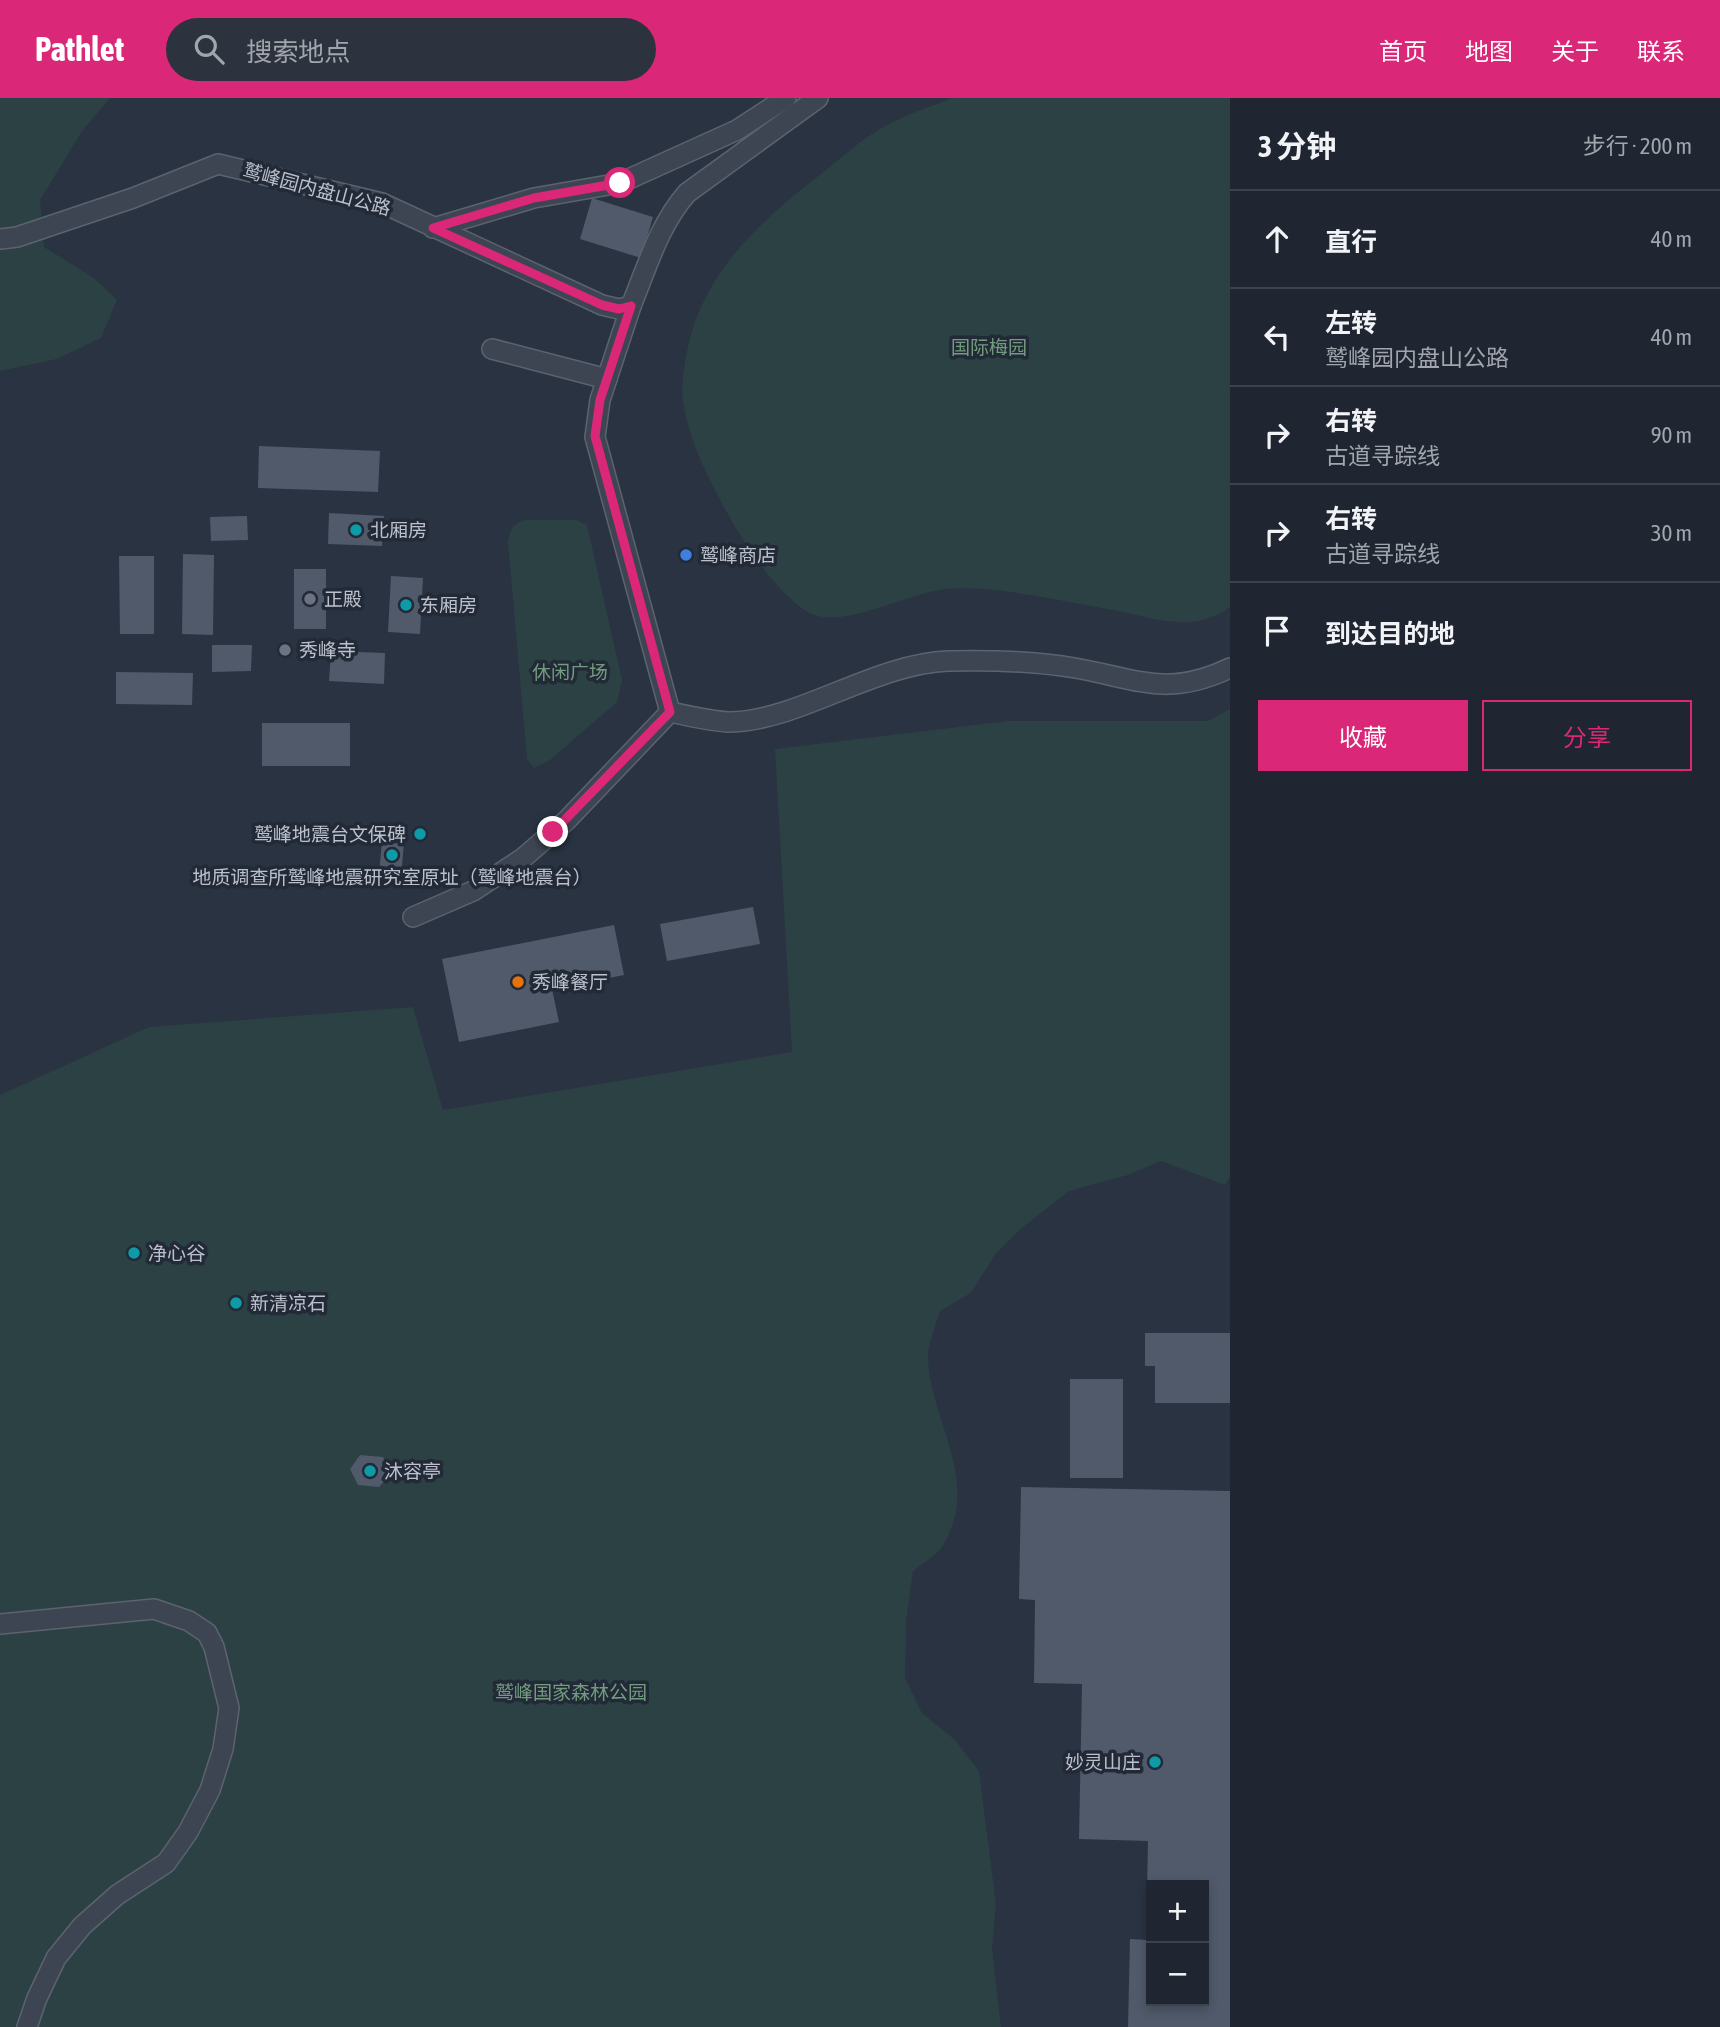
<!DOCTYPE html>
<html lang="zh">
<meta charset="utf-8">
<style>
:root{--surface:#1f2632;--page:#2c323e;--text:#f1f3f6;--muted:#a1a5ac;--line:#3c434d;--accent:#db2777}
body{margin:0;font-family:"Asap Condensed","Noto Sans SC",sans-serif;background:var(--page);color:var(--text)}
.controls{position:absolute;right:21px;bottom:21px;display:grid;overflow:hidden;border-radius:0px;box-shadow:0 4px 10px #0003}
.controls button{width:63px;height:63px;display:grid;place-items:center;padding:0;border:0;border-bottom:2px solid var(--line);background:var(--surface);color:var(--text);font:35px sans-serif}
.stop{position:absolute;width:21px;height:21px;margin:-16px;border:5px solid #db2777;border-radius:50%;background:#fff}
.stop.end{background:#db2777;border-color:#fff;box-shadow:0 2px 7px #0008}
.list{margin:0;padding:0;list-style:none}
h2{display:flex;justify-content:space-between;align-items:center;height:91px;margin:0;padding:0 28px;font-size:30px}
h2 small{font-size:23px;font-weight:400;color:var(--muted)}
.list li{display:grid;grid-template-columns:46px 1fr auto;gap:21px;align-items:center;box-sizing:border-box;height:98px;padding:0 28px;border-top:2px solid var(--line)}
.list b{display:block;font-size:26px;white-space:nowrap}
.list p{margin:0;font-size:23px;white-space:nowrap;color:var(--muted)}
.list em{font-size:23px;font-style:normal;color:var(--muted)}
.actions{display:flex;gap:14px;padding:21px 28px}
.actions a{flex:1;padding:16px 0;border:2px solid var(--accent);border-radius:0px;text-align:center;font-size:24px;color:var(--accent)}
.actions .main{background:var(--accent);color:#fff}
.icon{flex:none;width:38px;height:38px;fill:none;stroke:currentColor;stroke-width:2;stroke-linecap:round;stroke-linejoin:round}
.map{position:relative;flex:none;width:1230px;height:1929px;overflow:hidden}
header{display:flex;align-items:center;gap:42px;box-sizing:border-box;height:98px;padding:0 35px;background:var(--accent);color:#fff}
header strong{font-size:33px}
nav{display:flex;gap:38px;margin-inline-start:auto;font-size:24px}
.search{width:490px;height:63px;background:var(--page);display:flex;align-items:center;gap:18px;box-sizing:border-box;padding:0 24px;border-radius:38px;color:var(--muted);font-size:26px}
main{display:flex}
aside{flex:1;background:var(--surface)}
.map>svg:first-child{display:block}
.green{fill:#2c4144}
.building{fill:#505a6b;fill-rule:evenodd}
.lines{fill:none;stroke-linecap:round;stroke-linejoin:round}
.service-casing{stroke:#5c636f;stroke-width:22}
.service{stroke:#3d4552;stroke-width:19}
.route{stroke:#db2777;stroke-width:9}
.culture-dot{fill:#0f9aa8;stroke:#222a37;stroke-width:2.5}
.shop-dot{fill:#3f7fe0;stroke:#222a37;stroke-width:2.5}
.worship-dot{fill:#6b7280;stroke:#222a37;stroke-width:2.5}
.food-dot{fill:#e8710a;stroke:#222a37;stroke-width:2.5}
.labels{text-anchor:middle;dominant-baseline:central;stroke-width:7;stroke-linejoin:round;paint-order:stroke}
.street-label{font-size:19px;fill:#bbc0cc;stroke:#222a37}
.park-label{font-size:19px;fill:#739b7e;stroke:#222a37}
.poi-label{font-size:19px;fill:#bbc0cc;stroke:#222a37;text-anchor:start}
</style>
<header>
<strong>Pathlet</strong>
<div class="search"><svg class="icon" aria-label="search" viewBox="0 0 24 24"><circle cx="10" cy="10" r="6"/><path d="M15 15l6 6"/></svg>搜索地点</div>
<nav><a>首页</a><a>地图</a><a>关于</a><a>联系</a></nav>
</header>
<main>
<div class="map">
<svg width="1230" height="1929" viewBox="0 0 1230 1929">
<rect width="100%" height="100%" fill="#293342"/>
<!-- green -->
<g class="green">
<polygon points="0,0 110,0 82,33 40,102 44,149 94,180 117,202 101,240 57,261 0,273"/>
<path d="M952 0H1230V509C1189 538 1151 518 1107 511 1081 506 1055 501 1030 497 1003 492 974 489 946 491 908 494 839 535 806 513 771 490 737 435 718 398 703 369 688 337 683 304 681 288 684 269 687 254 702 176 757 126 817 79 839 62 860 42 885 28 905 17 929 9 952 0Z"/>
<path d="M524 422H576L587 427 622 582 617 604 550 662 534 670 527 661 508 444C510 431 513 426 524 422Z"/>
<path d="M1230 611V1078L1225 1087 1161 1063 1128 1077 1069 1093 1023 1129 996 1155 971 1195 940 1213C936 1227 928 1245 928 1260 930 1324 983 1383 942 1449 936 1458 922 1466 913 1473L906 1523 905 1580 922 1615 954 1641 979 1673 996 1806 992 1850 1001 1929H0V997L149 929 413 909 443 1012 792 954 775 651 1008 623H1208Z"/>
</g>
<!-- building -->
<g class="building">
<polygon points="592,100 653,119 641,160 580,141"/>
<polygon points="259,348 380,353 378,394 258,390"/>
<polygon points="329,415 384,418 382,448 328,446"/>
<polygon points="247,418 248,442 211,443 210,419"/>
<polygon points="183,456 214,457 213,537 182,536"/>
<polygon points="119,458 154,458 154,536 120,536"/>
<rect x="294" y="471" width="32" height="60"/>
<polygon points="391,478 423,480 420,536 388,534"/>
<polygon points="212,547 252,547 251,573 212,574"/>
<polygon points="331,553 385,555 384,586 329,583"/>
<polygon points="116,574 193,575 192,607 116,606"/>
<rect x="262" y="625" width="88" height="43"/>
<polygon points="383,732 405,734 401,778 379,776"/>
<polygon points="753,809 760,846 667,863 660,826"/>
<polygon points="614,827 624,877 552,891 559,924 459,944 442,861"/>
<polygon points="1145,1235 1230,1235 1230,1305 1155,1305 1155,1268 1145,1268"/>
<rect x="1070" y="1281" width="53" height="99"/>
<polygon points="360,1357 383,1359 391,1376 379,1389 358,1387 350,1371"/>
<path d="M1021 1389 1230 1393V1929H1128L1130 1841 1146 1842 1148 1743 1079 1741 1082 1586 1034 1585 1035 1502 1019 1501ZM1151 1787H1204V1903H1151Z"/>
</g>
<g class="lines">
<!-- service casing -->
<g class="service-casing">
<g id="service">
<polyline points="433,130 534,100 620,85 737,32 786,0"/>
<path d="M0 141 17 139 133 100 218 66 382 105 602 207 619 211 631 208C647 169 659 127 687 95L818 0"/>
<polyline points="492,251 607,281"/>
<path d="M670 614C689 618 709 623 728 624 797 624 873 566 948 563 990 562 1034 563 1075 570 1138 581 1167 600 1230 570"/>
<polyline points="413,819 473,793 523,760 567,722 670,614 595,339 600,302 631,208"/>
<polyline points="0,1526 154,1511 189,1523 207,1535 214,1549 229,1610 223,1651 210,1692 188,1734 166,1765 117,1797 82,1828 56,1860 37,1900 27,1929"/>
</g>
</g>
<!-- service -->
<use href="#service" class="service"/>
</g>
<g class="lines">
<!-- route -->
<polyline class="route" points="553,734 670,614 595,338 600,302 631,208 619,211 602,207 433,130 534,100 620,85"/>
</g>
<!-- markers -->
<g class="culture-dot">
<circle cx="356" cy="432" r="7"/>
<circle cx="406" cy="507" r="7"/>
<circle cx="420" cy="736" r="7"/>
<circle cx="392" cy="757" r="7"/>
<circle cx="134" cy="1155" r="7"/>
<circle cx="236" cy="1205" r="7"/>
<circle cx="370" cy="1373" r="7"/>
<circle cx="1155" cy="1664" r="7"/>
</g>
<circle class="shop-dot" cx="686" cy="457" r="7"/>
<g class="worship-dot">
<circle cx="310" cy="501" r="7"/>
<circle cx="285" cy="552" r="7"/>
</g>
<circle class="food-dot" cx="518" cy="884" r="7"/>
<g class="labels">
<!-- street labels -->
<g class="street-label">
<text transform="translate(317 91) rotate(15)">鹫峰园内盘山公路</text>
</g>
<!-- park labels -->
<g class="park-label">
<text x="989" y="249">国际梅园</text>
<text x="570" y="574">休闲广场</text>
<text x="571" y="1594">鹫峰国家森林公园</text>
</g>
<!-- poi labels -->
<g class="poi-label">
<text x="370" y="432">北厢房</text>
<text x="700" y="457">鹫峰商店</text>
<text x="324" y="501">正殿</text>
<text x="420" y="507">东厢房</text>
<text x="299" y="552">秀峰寺</text>
<text x="406" y="736" text-anchor="end">鹫峰地震台文保碑</text>
<text x="392" y="779" text-anchor="middle">地质调查所鹫峰地震研究室原址（鹫峰地震台）</text>
<text x="532" y="884">秀峰餐厅</text>
<text x="148" y="1155">净心谷</text>
<text x="250" y="1205">新清凉石</text>
<text x="384" y="1373">沐容亭</text>
<text x="1141" y="1664" text-anchor="end">妙灵山庄</text>
</g>
</g>
</svg>
<div class="controls">
<button>+</button>
<button>−</button>
</div>
<div class="stop" style="left:620px;top:85px"></div>
<div class="stop end" style="left:553px;top:734px"></div>
</div>
<aside>
<h2>3 分钟<small>步行 · 200 m</small></h2>
<ul class="list">
<li><svg class="icon" aria-label="ahead" viewBox="0 0 24 24"><path d="M12 20V5M6 11l6-6 6 6"/></svg><div><b>直行</b></div><em>40 m</em></li>
<li><svg class="icon" aria-label="left" viewBox="0 0 24 24"><path d="M17 20v-9H6M10 6l-5 5 5 5"/></svg><div><b>左转</b><p>鹫峰园内盘山公路</p></div><em>40 m</em></li>
<li><svg class="icon" aria-label="right" viewBox="0 0 24 24"><path d="M7 20v-9h11M14 6l5 5-5 5"/></svg><div><b>右转</b><p>古道寻踪线</p></div><em>90 m</em></li>
<li><svg class="icon" aria-label="right" viewBox="0 0 24 24"><path d="M7 20v-9h11M14 6l5 5-5 5"/></svg><div><b>右转</b><p>古道寻踪线</p></div><em>30 m</em></li>
<li><svg class="icon" aria-label="arrive" viewBox="0 0 24 24"><path d="M6 21V4h12l-3 4 3 4H6"/></svg><div><b>到达目的地</b></div></li>
</ul>
<div class="actions"><a class="main">收藏</a><a>分享</a></div>
</aside>
</main>
